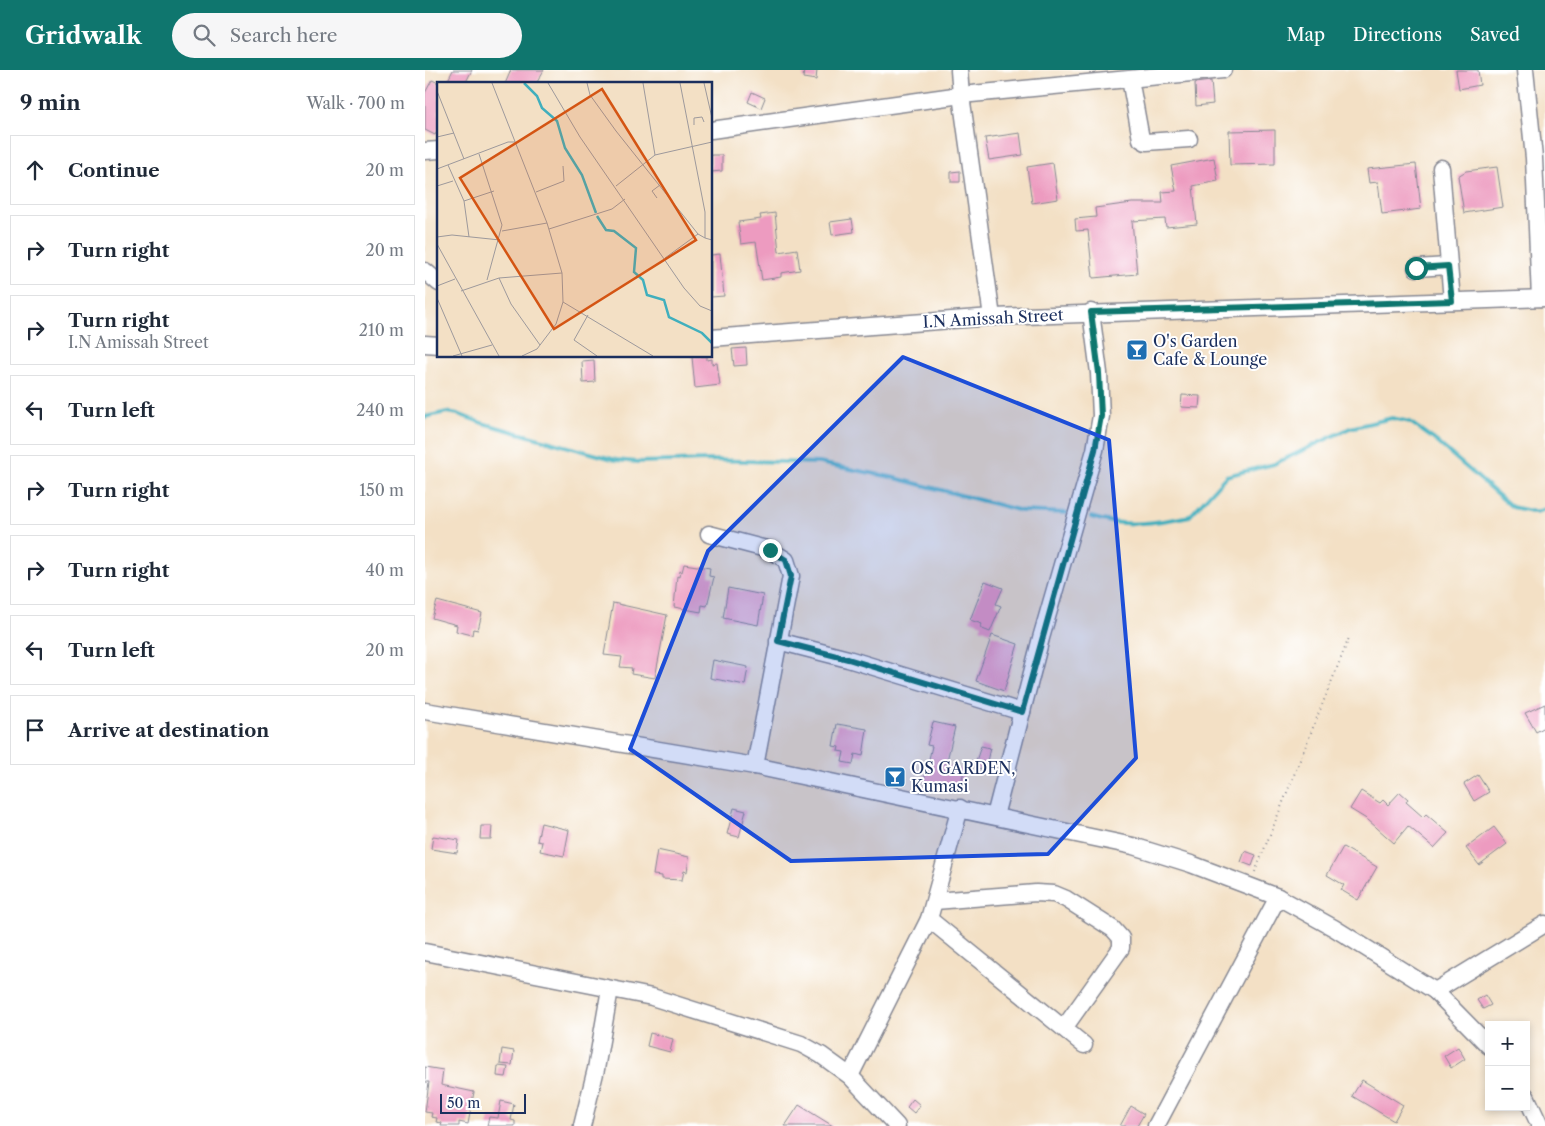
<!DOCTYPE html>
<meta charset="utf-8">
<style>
:root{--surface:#fff;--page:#f6f6f7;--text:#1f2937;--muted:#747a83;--line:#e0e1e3;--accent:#0f766e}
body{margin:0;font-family:"Libre Caslon Text",serif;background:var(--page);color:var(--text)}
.controls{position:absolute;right:15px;bottom:15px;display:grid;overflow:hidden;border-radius:0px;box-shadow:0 2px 8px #0003}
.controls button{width:45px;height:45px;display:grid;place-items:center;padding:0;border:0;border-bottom:1px solid var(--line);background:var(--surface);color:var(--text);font:25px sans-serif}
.scale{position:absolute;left:15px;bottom:12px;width:86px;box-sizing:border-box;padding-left:5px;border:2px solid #1b2f5e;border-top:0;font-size:14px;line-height:18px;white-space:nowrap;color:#1b2f5e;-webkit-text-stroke:4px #fff;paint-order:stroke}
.stop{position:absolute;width:15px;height:15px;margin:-11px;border:4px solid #0f766e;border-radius:50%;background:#fff}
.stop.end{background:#0f766e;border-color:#fff;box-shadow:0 1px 5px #0008}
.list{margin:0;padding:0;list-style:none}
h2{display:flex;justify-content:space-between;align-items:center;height:65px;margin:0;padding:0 20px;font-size:21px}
h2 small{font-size:16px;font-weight:400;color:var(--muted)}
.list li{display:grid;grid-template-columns:32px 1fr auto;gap:15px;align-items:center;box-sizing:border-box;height:70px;margin:0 10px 10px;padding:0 10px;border:1px solid var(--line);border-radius:0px}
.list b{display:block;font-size:19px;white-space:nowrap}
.list p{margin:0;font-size:16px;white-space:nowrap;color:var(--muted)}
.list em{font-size:16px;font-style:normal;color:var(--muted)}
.icon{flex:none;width:28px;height:28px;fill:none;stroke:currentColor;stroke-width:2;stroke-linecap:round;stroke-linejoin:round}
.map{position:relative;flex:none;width:1120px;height:1056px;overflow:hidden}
header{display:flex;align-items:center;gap:30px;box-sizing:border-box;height:70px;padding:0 25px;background:var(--accent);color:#fff}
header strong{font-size:24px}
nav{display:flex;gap:28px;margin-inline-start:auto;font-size:18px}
.search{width:350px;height:45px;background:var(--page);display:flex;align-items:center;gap:12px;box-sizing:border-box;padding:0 18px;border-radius:28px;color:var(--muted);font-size:19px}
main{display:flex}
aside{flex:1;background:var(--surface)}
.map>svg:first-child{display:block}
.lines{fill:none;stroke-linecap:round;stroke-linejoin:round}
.stream{stroke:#40afbd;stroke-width:4}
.building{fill:#ed9bc0}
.minor-casing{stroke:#878892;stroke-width:19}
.path{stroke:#878892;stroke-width:2;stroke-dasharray:1 4;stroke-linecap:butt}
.minor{stroke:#fff;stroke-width:16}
.route{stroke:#0f766e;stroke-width:6}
.marked{fill:#1d4ed8;fill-opacity:0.2;stroke:#1d4ed8;stroke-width:4;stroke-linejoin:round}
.labels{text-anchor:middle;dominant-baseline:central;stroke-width:4;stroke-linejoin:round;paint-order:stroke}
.street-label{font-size:16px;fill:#1b2f5e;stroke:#fff}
.poi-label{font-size:16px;fill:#1b2f5e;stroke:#fff;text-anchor:start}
.inset-river{fill:none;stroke:#40afbd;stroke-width:2.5}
.inset-road{fill:none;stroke:#9d999c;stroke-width:1}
.view{fill:#d45514;fill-opacity:0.15;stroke:#d45514;stroke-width:2.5}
.inset-edge{fill:none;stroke:#1b2f5e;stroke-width:2.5}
</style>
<header>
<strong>Gridwalk</strong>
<div class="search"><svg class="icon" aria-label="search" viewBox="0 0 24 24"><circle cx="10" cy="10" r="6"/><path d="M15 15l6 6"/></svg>Search here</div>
<nav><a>Map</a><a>Directions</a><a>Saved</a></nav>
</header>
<main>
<aside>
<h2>9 min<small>Walk · 700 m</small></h2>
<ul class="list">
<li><svg class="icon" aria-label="ahead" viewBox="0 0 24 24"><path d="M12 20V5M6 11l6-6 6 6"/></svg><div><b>Continue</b></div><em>20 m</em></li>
<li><svg class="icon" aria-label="right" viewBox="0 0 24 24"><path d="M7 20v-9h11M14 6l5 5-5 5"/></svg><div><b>Turn right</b></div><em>20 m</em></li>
<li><svg class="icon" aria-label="right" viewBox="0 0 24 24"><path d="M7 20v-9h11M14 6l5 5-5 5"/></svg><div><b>Turn right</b><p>I.N Amissah Street</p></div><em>210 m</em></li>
<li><svg class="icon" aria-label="left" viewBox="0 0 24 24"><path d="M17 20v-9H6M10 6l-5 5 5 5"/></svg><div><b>Turn left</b></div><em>240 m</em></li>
<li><svg class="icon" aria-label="right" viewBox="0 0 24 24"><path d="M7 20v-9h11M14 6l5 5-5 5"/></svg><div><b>Turn right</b></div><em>150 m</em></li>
<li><svg class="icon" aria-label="right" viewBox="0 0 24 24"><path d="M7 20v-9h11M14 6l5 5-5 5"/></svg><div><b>Turn right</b></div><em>40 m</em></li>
<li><svg class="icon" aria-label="left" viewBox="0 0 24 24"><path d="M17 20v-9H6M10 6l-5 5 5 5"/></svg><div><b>Turn left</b></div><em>20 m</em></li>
<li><svg class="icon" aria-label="arrive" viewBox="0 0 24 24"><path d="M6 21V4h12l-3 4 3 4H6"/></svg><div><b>Arrive at destination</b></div></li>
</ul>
</aside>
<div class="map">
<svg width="1120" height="1056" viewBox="0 0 1120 1056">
<rect width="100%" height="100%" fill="#fff"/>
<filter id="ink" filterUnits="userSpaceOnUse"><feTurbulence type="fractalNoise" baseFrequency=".02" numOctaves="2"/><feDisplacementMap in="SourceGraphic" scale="10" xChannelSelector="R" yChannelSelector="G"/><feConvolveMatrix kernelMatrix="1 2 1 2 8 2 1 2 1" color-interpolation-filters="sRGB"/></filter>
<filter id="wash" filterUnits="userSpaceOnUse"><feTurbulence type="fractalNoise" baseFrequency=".0096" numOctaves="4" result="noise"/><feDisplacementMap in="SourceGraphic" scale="20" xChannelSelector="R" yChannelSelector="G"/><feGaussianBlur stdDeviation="1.12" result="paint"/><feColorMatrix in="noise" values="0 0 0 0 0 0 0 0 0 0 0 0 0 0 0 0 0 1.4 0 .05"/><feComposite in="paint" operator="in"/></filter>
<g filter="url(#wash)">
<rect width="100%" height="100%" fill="#f3e0c5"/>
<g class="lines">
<!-- stream -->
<g class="stream">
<polyline points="0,347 22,342 33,344 57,353 191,390 212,392 284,390 394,393 466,407 597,441 642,443"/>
<path d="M666 447C700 458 731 453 765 446L801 406 849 394 925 358 967 348 985 352 1011 371 1087 437 1111 442 1120 439"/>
</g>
</g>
<g id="blocks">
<!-- building -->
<g class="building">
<polygon points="28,0 47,0 40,14 21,14"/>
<polygon points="86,0 119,0 111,14 80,14"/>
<polygon points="379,0 392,0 391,10 378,8"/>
<polygon points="1031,0 1053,0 1055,15 1034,19"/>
<polygon points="7,10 14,13 14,58 10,65 0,60 0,23"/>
<polygon points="786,11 788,34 771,36 770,13"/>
<polygon points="327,22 340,28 336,38 323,32"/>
<polygon points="850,60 850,94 805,95 804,61"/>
<polygon points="595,63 598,85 564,90 560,68"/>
<polygon points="286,85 297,85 297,101 286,102"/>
<polygon points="789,88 793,111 768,116 772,154 741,157 740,149 707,151 712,204 668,208 663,160 651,161 650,149 671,147 670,138 707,133 738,133 737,122 751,121 746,96"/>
<polygon points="628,93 633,129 607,133 602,97"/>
<polygon points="991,94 996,139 957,144 953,112 944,113 942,99"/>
<polygon points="1072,97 1078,137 1039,143 1033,106 1041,101"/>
<polygon points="535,101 535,112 526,112 526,102"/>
<polygon points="350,143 354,182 372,179 375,200 356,203 356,207 337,210 331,172 316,174 313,152 336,149 335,145"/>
<polygon points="427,149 429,162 407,165 405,152"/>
<polygon points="295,184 299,226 286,227 286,185"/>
<polygon points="321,278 322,295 309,296 307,279"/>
<polygon points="282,286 282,290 287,289 287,294 292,293 295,315 270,318 267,287"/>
<polygon points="169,290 170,312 158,313 157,291"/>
<polygon points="757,325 775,326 774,338 756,337"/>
<polygon points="259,494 285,498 284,506 289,507 282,536 277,535 276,542 249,537 252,506 254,507 255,501 257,502"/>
<polygon points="560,511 578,518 571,534 576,536 565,562 555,558 557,554 545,550"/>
<polygon points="303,518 338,525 333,555 298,548"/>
<polygon points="12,531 57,543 53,560 48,559 47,565 31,561 32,555 7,548"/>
<polygon points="188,533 242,545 230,608 206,604 207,598 195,597 197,587 179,585"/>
<polygon points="567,565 593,574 579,621 551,611"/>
<polygon points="288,590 323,597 320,615 285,608"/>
<polygon points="1120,634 1120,657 1111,662 1100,643"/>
<polygon points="508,652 530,657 521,695 539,700 535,719 499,711 507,676 502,675"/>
<polygon points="412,654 442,659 438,686 430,684 428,694 417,692 419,682 413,681 414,677 408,676"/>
<polygon points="556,676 565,678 560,700 549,697"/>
<polygon points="1053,705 1064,722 1049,731 1039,714"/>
<polygon points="936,721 955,733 958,730 963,735 975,722 983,729 981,732 998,747 1001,744 1023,763 1009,778 983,756 969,773 943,750 925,739"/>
<polygon points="309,738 321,741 314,767 302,764"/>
<polygon points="116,753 144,760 139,786 115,781 117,772 112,771"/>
<polygon points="56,756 67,756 66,769 55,769"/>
<polygon points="1069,757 1082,774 1054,795 1041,778"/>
<polygon points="8,766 34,770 32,783 6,779"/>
<polygon points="918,777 952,797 933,830 916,820 919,815 902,805"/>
<polygon points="232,780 264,787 262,802 259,801 257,810 237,809 237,806 228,805"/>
<polygon points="820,781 831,785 827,796 816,792"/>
<polygon points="1060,925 1066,935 1058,939 1052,930"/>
<polygon points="225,963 248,969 245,982 222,976"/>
<polygon points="1033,977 1040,989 1026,998 1019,986"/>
<polygon points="77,979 89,981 87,995 75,994"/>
<polygon points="73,996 83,997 81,1007 72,1006"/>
<polygon points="0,997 18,1000 16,1015 49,1022 43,1054 34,1052 34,1056 16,1056 17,1053 11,1052 12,1048 6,1047 7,1043 0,1042 4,1012 0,1012"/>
<polygon points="937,1010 978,1035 969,1051 927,1026"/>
<polygon points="488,1029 495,1035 489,1043 482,1037"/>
<polygon points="76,1031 89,1034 86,1050 90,1051 90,1056 62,1056 64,1047 73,1048"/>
<polygon points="374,1035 408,1056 360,1056"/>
<polygon points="706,1036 719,1044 712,1056 695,1056"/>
</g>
</g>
</g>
<g filter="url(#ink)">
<use href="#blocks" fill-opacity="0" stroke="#878892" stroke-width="1"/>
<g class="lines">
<!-- minor casing -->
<g class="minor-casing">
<g id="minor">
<polyline points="534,0 536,25 567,247"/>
<polyline points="1100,0 1109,88 1115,228"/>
<polyline points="705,9 716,69 721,72 764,69"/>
<polyline points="286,60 536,25 798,0"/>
<polyline points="0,81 14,80"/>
<polyline points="1016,98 1027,231"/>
<polyline points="991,198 1023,196"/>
<polyline points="0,201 14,213"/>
<polyline points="286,268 567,247 1120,228"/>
<polyline points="0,274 14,275"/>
<polyline points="284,464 345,480 361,490 366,506 330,696"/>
<polyline points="353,571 423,589 597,642"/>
<polyline points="0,641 330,696 708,776 766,794 853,827 909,858 1010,921 1064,976"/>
<polyline points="570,746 616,568 670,380 676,346 674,303 666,242"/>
<polyline points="510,831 611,823 629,824 641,829 688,859 696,868 696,878 639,958"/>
<polyline points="504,849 659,975"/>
<polyline points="0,882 227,927 376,974 396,985 425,1006 472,1056"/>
<polyline points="1010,921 1120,854"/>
<polyline points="425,1006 504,849 535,738"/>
<polyline points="1101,1026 1115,1056"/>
<polyline points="157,1056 171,999 185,919"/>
<polyline points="731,1056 853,827"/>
</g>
</g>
<!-- path -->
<polyline class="path" points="830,802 924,568"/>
<!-- minor -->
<use href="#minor" class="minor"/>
</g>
</g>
<g class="lines" filter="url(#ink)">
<!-- route -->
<polyline class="route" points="345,480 361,490 366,506 353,571 423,589 597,642 670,380 676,346 674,303 666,242 1027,231 1023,196 991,198"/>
</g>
<!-- marked area -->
<path class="marked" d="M478 287 684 370 711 688 623 784 366 791 205 679 283 481Z"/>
<!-- icons -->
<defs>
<g id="bar-square" transform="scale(1.125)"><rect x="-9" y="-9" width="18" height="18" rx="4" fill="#1f6fb2" stroke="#fff"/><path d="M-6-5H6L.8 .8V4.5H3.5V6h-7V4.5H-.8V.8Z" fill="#fff"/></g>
</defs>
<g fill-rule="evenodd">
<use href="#bar-square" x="712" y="280"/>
<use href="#bar-square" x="470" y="707"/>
</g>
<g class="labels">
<!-- street labels -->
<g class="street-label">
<text transform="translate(568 248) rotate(-3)">I.N Amissah Street</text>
</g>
<!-- poi labels -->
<g class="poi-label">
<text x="728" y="271">O's Garden<tspan x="728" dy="18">Cafe &amp; Lounge</tspan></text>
<text x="486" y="698">OS GARDEN,<tspan x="486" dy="18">Kumasi</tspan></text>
</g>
</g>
<!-- overview -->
<g transform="translate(12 12)">
<rect width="275" height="275" fill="#f3e0c5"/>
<path class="inset-river" d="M87 1 100 14 105 26 120 39 128 66 145 93 159 131M160 134 169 148 177 149 199 166 197 190 206 198 210 213 227 218 232 235 265 251 275 261"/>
<path class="inset-road" d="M55 1 110 141 125 191 126 220 119 242 100 267 85 274M111 1 143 55 247 206 263 224 275 229M150 1 153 13 179 49 261 152 268 156M206 1 218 73M243 1 268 130V156L275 158M267 1 275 36M0 9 27 77M257 43V36L265 35 267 40M0 55 17 51M42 72 65 143 50 198M11 83 27 119 57 109M0 87 71 60H78M0 104 16 99M179 104 218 73 275 60M99 110 127 99 126 84M220 116 215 109 223 103M27 119 32 155M112 147 175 127 188 117M65 149 110 141M0 155 15 153 63 158M0 162 62 274M228 176 261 152M62 196 74 222 103 263M0 204 18 197M24 209 62 196 125 191M0 216 25 274M126 220 216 274M151 233 137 258 160 274M16 274 55 263"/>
<path class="view" d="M165 7 259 158 117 247 23 96Z"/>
<rect width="275" height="275" class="inset-edge"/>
</g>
</svg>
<div class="controls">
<button>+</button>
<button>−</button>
</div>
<div class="scale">50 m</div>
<div class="stop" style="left:991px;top:198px"></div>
<div class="stop end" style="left:345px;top:480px"></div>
</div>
</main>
